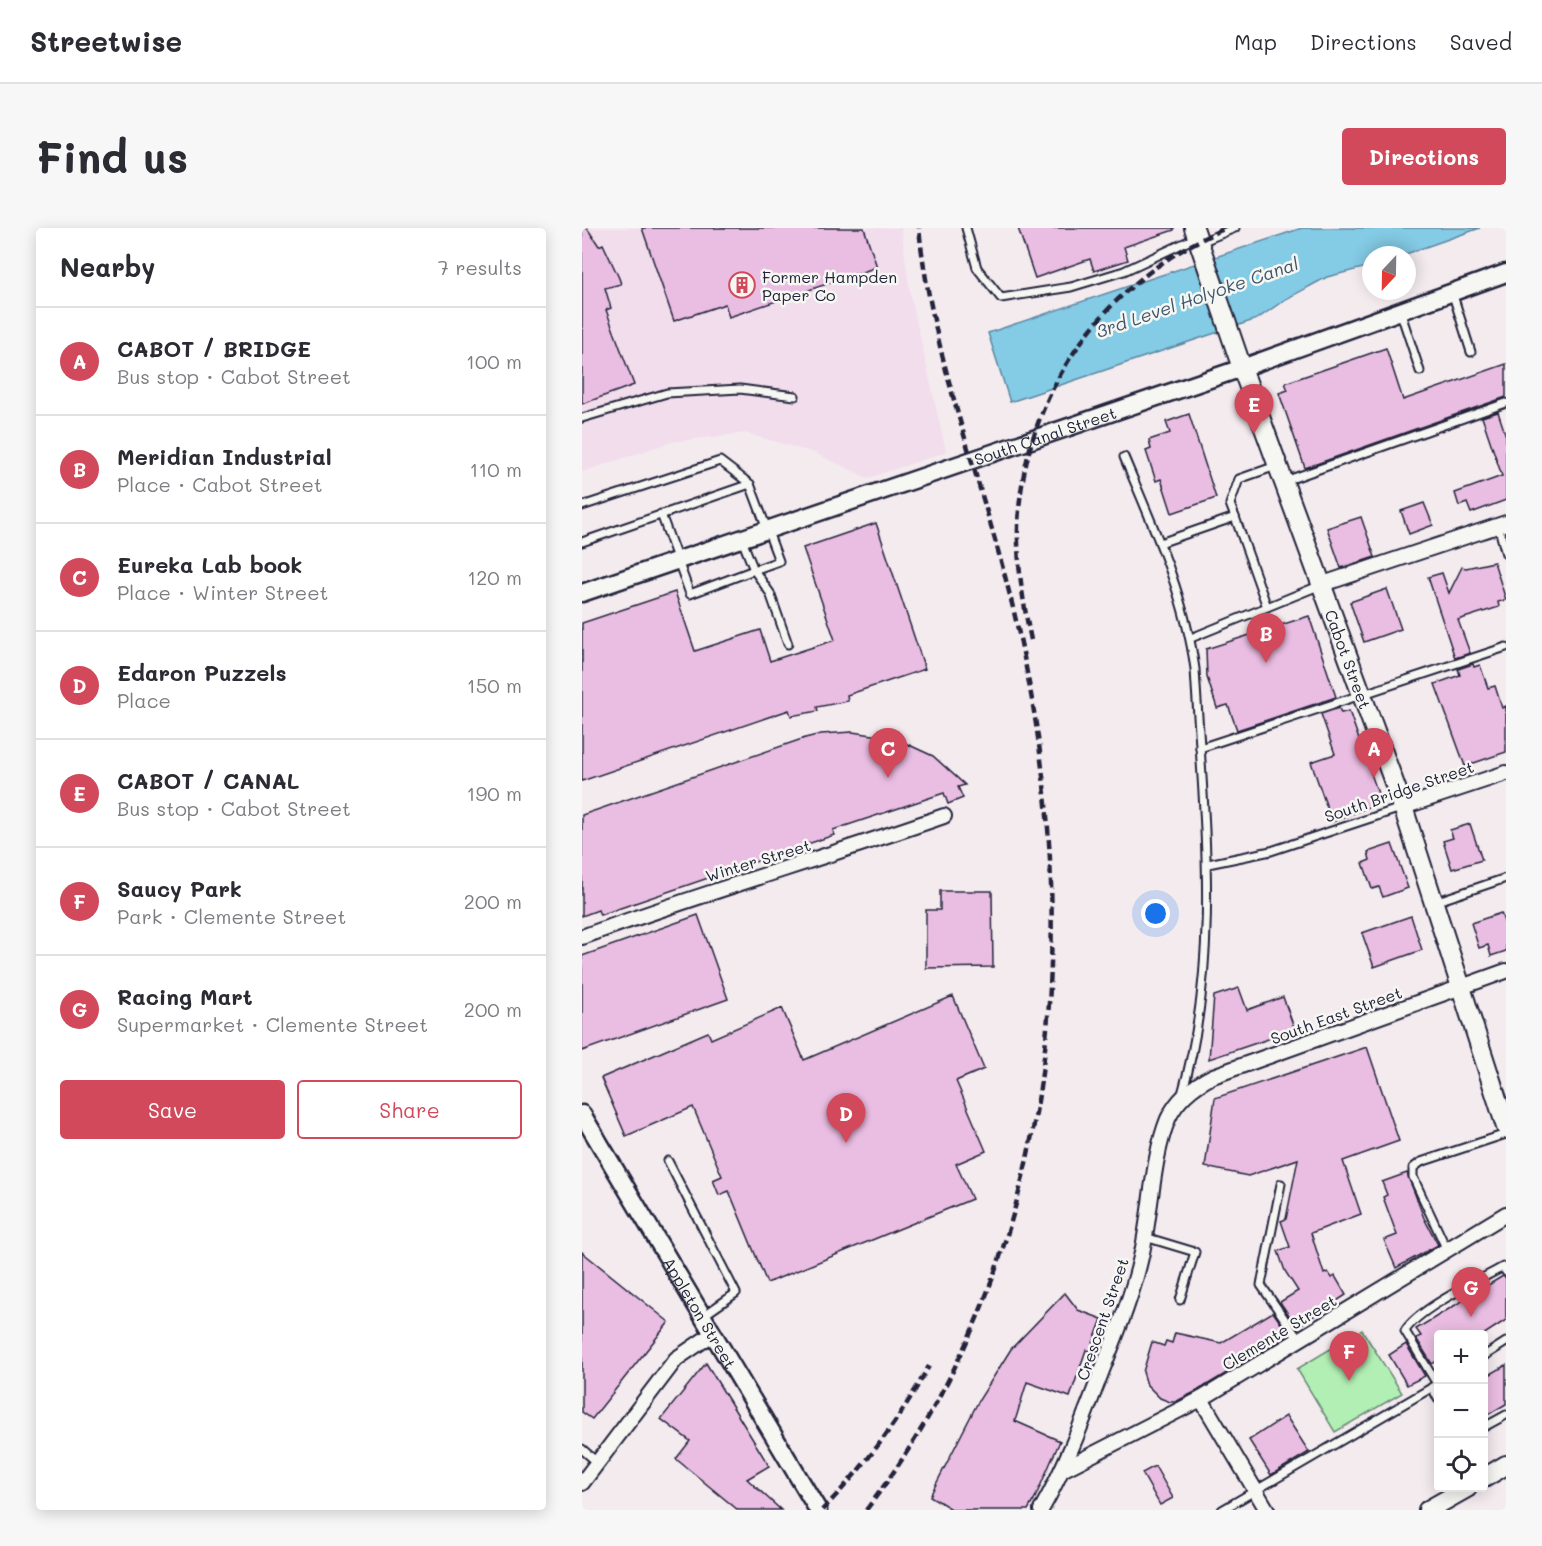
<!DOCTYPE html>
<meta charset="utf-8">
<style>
:root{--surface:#fff;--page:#f7f7f7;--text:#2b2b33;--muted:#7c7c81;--line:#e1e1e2;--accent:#d1495b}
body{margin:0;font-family:Mali,sans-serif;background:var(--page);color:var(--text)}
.controls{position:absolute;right:18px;bottom:18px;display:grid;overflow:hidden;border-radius:6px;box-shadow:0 3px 15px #0003}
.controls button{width:54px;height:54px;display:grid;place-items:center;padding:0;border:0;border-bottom:2px solid var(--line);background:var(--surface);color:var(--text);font:30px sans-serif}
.compass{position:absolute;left:780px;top:18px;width:54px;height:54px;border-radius:50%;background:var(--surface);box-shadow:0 3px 15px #0003;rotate:202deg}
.you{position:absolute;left:574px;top:686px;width:21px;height:21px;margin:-15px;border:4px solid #fff;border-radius:50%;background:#1a73e8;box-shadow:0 0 0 9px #1a73e833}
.badge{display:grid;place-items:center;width:39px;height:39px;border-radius:50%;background:var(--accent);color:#fff;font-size:20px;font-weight:700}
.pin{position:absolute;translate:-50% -50px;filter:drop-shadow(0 2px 3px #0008)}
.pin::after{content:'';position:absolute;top:32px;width:21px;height:18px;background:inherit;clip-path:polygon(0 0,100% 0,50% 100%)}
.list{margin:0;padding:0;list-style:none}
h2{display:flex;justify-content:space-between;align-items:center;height:78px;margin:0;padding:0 24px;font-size:26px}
h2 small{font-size:20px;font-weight:400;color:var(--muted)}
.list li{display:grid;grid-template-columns:39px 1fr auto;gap:18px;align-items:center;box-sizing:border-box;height:108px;padding:0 24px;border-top:2px solid var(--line)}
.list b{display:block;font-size:22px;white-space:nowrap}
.list p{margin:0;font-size:20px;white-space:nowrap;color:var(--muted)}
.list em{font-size:20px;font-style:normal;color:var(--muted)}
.actions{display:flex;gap:12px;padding:18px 24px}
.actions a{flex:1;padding:14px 0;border:2px solid var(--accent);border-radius:6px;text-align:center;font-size:21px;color:var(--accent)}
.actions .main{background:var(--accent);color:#fff}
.icon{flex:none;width:33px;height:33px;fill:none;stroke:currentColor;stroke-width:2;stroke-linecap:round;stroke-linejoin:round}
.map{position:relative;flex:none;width:924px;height:1282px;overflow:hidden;border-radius:6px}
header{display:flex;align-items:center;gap:36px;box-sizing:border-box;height:84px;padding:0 30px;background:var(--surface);border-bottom:2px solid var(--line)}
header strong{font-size:28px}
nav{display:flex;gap:33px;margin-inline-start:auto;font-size:21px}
.intro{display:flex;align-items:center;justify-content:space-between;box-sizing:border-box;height:144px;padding:0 36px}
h1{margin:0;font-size:42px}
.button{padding:15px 27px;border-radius:6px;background:var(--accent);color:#fff;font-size:21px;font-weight:700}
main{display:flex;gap:36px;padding:0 36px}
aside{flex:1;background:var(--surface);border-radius:6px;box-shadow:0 3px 15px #0003}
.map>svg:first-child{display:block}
.built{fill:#f1ddeb}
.green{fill:#b2efb4;stroke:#6a8878;stroke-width:1.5}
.water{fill:#84cbe5;stroke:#5d87a1;stroke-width:1.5}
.building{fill:#eabde2;stroke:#22223b;stroke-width:1.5}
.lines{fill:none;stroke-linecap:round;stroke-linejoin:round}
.service-casing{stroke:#22223b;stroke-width:11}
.minor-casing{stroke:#22223b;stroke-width:18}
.tertiary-casing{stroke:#22223b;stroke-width:21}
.secondary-casing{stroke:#22223b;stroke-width:22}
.service{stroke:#f6f6f2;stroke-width:7}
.minor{stroke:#f6f6f2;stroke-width:14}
.tertiary{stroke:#f6f6f2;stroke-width:16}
.secondary{stroke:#f6f6f2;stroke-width:18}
.rail{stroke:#22223b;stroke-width:4.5;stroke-dasharray:9 4.5;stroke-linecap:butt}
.labels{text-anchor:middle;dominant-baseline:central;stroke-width:5;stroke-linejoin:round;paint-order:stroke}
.poi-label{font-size:16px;fill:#22223b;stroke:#f6f6f2;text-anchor:start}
.street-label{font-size:16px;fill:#22223b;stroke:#f6f6f2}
.water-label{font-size:18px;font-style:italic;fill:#3f556e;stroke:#f6f6f2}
</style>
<header>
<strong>Streetwise</strong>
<nav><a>Map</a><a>Directions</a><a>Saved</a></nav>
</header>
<div class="intro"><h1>Find us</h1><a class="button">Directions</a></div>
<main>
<aside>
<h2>Nearby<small>7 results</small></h2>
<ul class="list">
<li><span class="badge">A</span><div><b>CABOT / BRIDGE</b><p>Bus stop · Cabot Street</p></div><em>100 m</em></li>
<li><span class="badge">B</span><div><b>Meridian Industrial</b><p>Place · Cabot Street</p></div><em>110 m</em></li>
<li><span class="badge">C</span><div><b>Eureka Lab book</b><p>Place · Winter Street</p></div><em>120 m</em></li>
<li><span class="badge">D</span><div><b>Edaron Puzzels</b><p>Place</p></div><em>150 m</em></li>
<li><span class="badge">E</span><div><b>CABOT / CANAL</b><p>Bus stop · Cabot Street</p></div><em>190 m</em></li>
<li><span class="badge">F</span><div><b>Saucy Park</b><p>Park · Clemente Street</p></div><em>200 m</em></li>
<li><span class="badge">G</span><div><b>Racing Mart</b><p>Supermarket · Clemente Street</p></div><em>200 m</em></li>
</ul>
<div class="actions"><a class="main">Save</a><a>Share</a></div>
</aside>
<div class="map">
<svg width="924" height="1282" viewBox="0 0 924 1282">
<rect width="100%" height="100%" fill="#f4ebef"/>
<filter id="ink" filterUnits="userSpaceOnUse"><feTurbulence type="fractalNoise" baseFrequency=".0167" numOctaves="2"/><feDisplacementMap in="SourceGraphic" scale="12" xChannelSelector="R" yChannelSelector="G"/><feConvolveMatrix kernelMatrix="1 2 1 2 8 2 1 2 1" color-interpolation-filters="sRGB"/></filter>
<g filter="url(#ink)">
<!-- built -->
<polygon class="built" points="0,0 319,0 328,65 364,224 286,250 233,225 163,205 89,214 0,244"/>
<!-- green -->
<polygon class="green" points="780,1102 820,1165 753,1204 715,1141"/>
<!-- water -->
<polygon class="water" points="720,0 898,0 821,27 789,27 789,38 745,49 704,71 675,91 428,174 406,105"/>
<!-- building -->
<g class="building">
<polygon points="0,0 5,0 17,18 21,16 37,50 39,56 23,60 29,80 24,82 52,157 0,176"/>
<polygon points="60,0 282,0 295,39 147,89 143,76 92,93"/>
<polygon points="436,0 592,0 592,2 542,19 546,32 512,43 508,31 453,50"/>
<polygon points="804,120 821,172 924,136 924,169 723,240 697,165 706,162 703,155"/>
<polygon points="916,184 924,208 924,272 889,285 885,275 877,278 873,265 920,248 900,189"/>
<polygon points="607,186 634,270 590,285 579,251 574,253 564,223 569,221 567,212 588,205 584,194"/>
<polygon points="842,275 851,297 827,306 819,283"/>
<polygon points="779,289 793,329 759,340 745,300"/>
<polygon points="294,295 343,441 265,467 266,473 235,479 236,483 209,488 207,482 0,553 0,395 93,364 113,423 178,402 188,433 253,412 221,320"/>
<polygon points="912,334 924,372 916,374 917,379 876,392 888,425 873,430 846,349 860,345 867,365 880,339 884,340"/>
<polygon points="805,361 819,401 782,414 768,374"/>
<polygon points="727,388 754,469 655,502 646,477 635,480 625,449 624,421"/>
<polygon points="891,436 892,439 898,437 906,460 913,458 920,480 924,478 924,524 883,538 853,456 878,447 876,441"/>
<polygon points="757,480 759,485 767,483 799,574 750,594 729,534 753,526 739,486"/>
<polygon points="270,504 312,510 351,528 383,557 376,559 381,570 366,576 362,565 251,602 252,607 18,687 16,682 0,688 0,587 223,510 239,506"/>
<polygon points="888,596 900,632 870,641 861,613 871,610 868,602"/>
<polygon points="810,616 826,660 801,669 797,659 790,661 781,635 788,632 786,624"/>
<polygon points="358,663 410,663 411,739 344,740 344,682 358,682"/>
<polygon points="919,685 924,699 924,723 909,728 906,717 897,720 889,695"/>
<polygon points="116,687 146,771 0,823 0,728"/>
<polygon points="829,688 840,722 792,739 780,705"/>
<polygon points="657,760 665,782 701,769 713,802 627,831 632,768"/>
<polygon points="371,768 402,841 374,853 404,923 374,936 390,971 185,1055 147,963 137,967 131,952 140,948 111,879 44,908 19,850 126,804 129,811 200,780 222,832"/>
<polygon points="785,819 817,913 761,933 779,986 729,1005 742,1046 746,1044 750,1050 753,1048 764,1067 715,1099 698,1074 716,1063 703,1043 696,1023 708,1019 699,993 704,991 716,931 666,948 623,939 633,870"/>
<polygon points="825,945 842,990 856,1017 814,1040 802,1012 815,1007 801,969 805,967 800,954"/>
<polygon points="0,1024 87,1094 10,1191 0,1184"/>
<polygon points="921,1048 924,1050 924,1092 901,1107 856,1107 856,1132 850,1136 834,1110 839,1108 834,1101"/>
<polygon points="483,1065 496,1082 520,1091 508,1123 504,1122 488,1169 445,1154 433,1193 478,1213 453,1270 446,1282 371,1282 348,1268 397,1172 429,1121"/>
<polygon points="691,1084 707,1107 615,1163 593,1174 588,1174 578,1170 565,1157 561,1144 570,1114 582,1118 584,1113 590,1115 593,1105 639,1115"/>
<polygon points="824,1116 843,1148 825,1157 807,1127"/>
<polygon points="124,1135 187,1238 165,1251 199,1282 156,1282 94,1231 108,1213 79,1191"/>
<polygon points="924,1137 924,1176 902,1189 902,1150"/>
<polygon points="704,1188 727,1224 689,1247 667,1212"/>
<polygon points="573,1238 591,1270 578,1277 560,1245"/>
</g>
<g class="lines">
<!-- service casing -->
<g class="service-casing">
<g id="service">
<polyline points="384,0 395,40 419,70 489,59 542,43 613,10"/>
<polyline points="619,14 653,0"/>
<polyline points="870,64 889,124"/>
<polyline points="818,83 838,143"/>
<polyline points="0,190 85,165 158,161 213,168"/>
<path d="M542 229C571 298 603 367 613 441 621 583 640 727 600 866"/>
<polyline points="703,253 924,175"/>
<polyline points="0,278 138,233 168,256 197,333 172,342 188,365 206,416"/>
<polyline points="79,286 108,366 172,342 160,312"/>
<polyline points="653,289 685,379"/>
<polyline points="916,297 924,326"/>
<polyline points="0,314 168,256"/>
<polyline points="578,315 653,289 648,276 657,251 694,238"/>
<polyline points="609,410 739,357"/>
<polyline points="618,520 924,419"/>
<polyline points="626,636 689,623 819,580"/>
<polyline points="853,674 924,650"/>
<polyline points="86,933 154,1065 121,1088"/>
<polyline points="699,956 679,1057 717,1112"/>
<polyline points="563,1009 613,1024 598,1072"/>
<polyline points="865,1022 831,949 831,940 839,934 924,906"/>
<polyline points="902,1128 924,1114"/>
<path d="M855 1156 823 1103C837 1080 896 1053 921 1039L924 1044"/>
<polyline points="850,1159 856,1171"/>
<polyline points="902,1199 924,1187"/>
<polyline points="0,1221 16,1235"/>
<polyline points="640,1282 856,1156"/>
</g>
</g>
<!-- minor casing -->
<g class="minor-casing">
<g id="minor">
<polyline points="741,356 924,295"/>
<polyline points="821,579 924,545"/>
<path d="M0 709C120 665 242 630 362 588"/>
<polyline points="619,1171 685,1282"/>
<polyline points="482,1241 619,1171 924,986"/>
<polyline points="0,1255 94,1131 132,1105"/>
<path d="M459 1282C484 1238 501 1192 519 1145 534 1107 550 1069 559 1029 569 987 570 930 586 891 595 871 611 858 631 848L924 743"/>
</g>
</g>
<!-- tertiary casing -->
<g class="tertiary-casing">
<g id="tertiary">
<path id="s1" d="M0 365 660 140 924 45"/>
<path id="s2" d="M0 886 236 1282"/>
</g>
</g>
<!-- secondary casing -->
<g class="secondary-casing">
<g id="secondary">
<path id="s3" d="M612 0 660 140 821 579 924 899"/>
<polyline points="902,1250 924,1237"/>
<polyline points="846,1282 885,1260"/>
</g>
</g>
<!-- service -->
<use href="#service" class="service"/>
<!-- minor -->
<use href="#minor" class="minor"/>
<!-- tertiary -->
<use href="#tertiary" class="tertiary"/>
<!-- secondary -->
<use href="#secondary" class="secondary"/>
<!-- rail -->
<g class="rail">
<path d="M449 412C441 374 435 337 436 298 441 165 522 51 644 0"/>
<path d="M240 1282C283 1239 317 1192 347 1138"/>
<path d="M284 1282C478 1030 504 700 435 397 405 264 351 137 337 0"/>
</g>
</g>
</g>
<!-- icons -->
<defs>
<g id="building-ring" transform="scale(1.35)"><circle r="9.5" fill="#f6f6f2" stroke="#d1495b" stroke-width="1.5"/><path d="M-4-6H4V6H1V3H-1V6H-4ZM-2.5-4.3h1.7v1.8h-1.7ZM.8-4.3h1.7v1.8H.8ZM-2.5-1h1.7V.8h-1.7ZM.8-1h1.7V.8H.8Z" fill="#d1495b"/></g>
</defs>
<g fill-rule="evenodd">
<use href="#building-ring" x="160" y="57"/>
</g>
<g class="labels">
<!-- poi labels -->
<g class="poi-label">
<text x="180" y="48">Former Hampden<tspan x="180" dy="18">Paper Co</tspan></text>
</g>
<!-- street labels -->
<g class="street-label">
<text stroke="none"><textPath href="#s1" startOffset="489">South Canal Street</textPath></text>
<text stroke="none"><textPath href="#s3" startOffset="458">Cabot Street</textPath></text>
<text transform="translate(817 563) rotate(-19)">South Bridge Street</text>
<text transform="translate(176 632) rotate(-17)">Winter Street</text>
<text transform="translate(754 787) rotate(-20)">South East Street</text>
<text stroke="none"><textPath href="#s2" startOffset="231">Appleton Street</textPath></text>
<text transform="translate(520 1091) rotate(-71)">Crescent Street</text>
<text transform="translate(697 1104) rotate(-31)">Clemente Street</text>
</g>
<!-- water labels -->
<g class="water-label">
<text transform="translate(615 69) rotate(-19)">3rd Level Holyoke Canal</text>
</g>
</g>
</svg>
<div class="controls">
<button>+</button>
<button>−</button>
<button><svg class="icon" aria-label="locate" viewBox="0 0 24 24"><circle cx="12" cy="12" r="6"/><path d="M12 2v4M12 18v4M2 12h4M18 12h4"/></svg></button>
</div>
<svg class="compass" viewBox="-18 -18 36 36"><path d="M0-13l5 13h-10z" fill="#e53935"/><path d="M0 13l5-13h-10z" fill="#7c7c81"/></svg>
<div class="you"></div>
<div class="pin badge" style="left:792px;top:550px">A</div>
<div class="pin badge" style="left:684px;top:435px">B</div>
<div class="pin badge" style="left:306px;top:550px">C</div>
<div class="pin badge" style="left:264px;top:915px">D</div>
<div class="pin badge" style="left:672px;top:206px">E</div>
<div class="pin badge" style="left:767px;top:1153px">F</div>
<div class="pin badge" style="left:889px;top:1089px">G</div>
</div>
</main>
